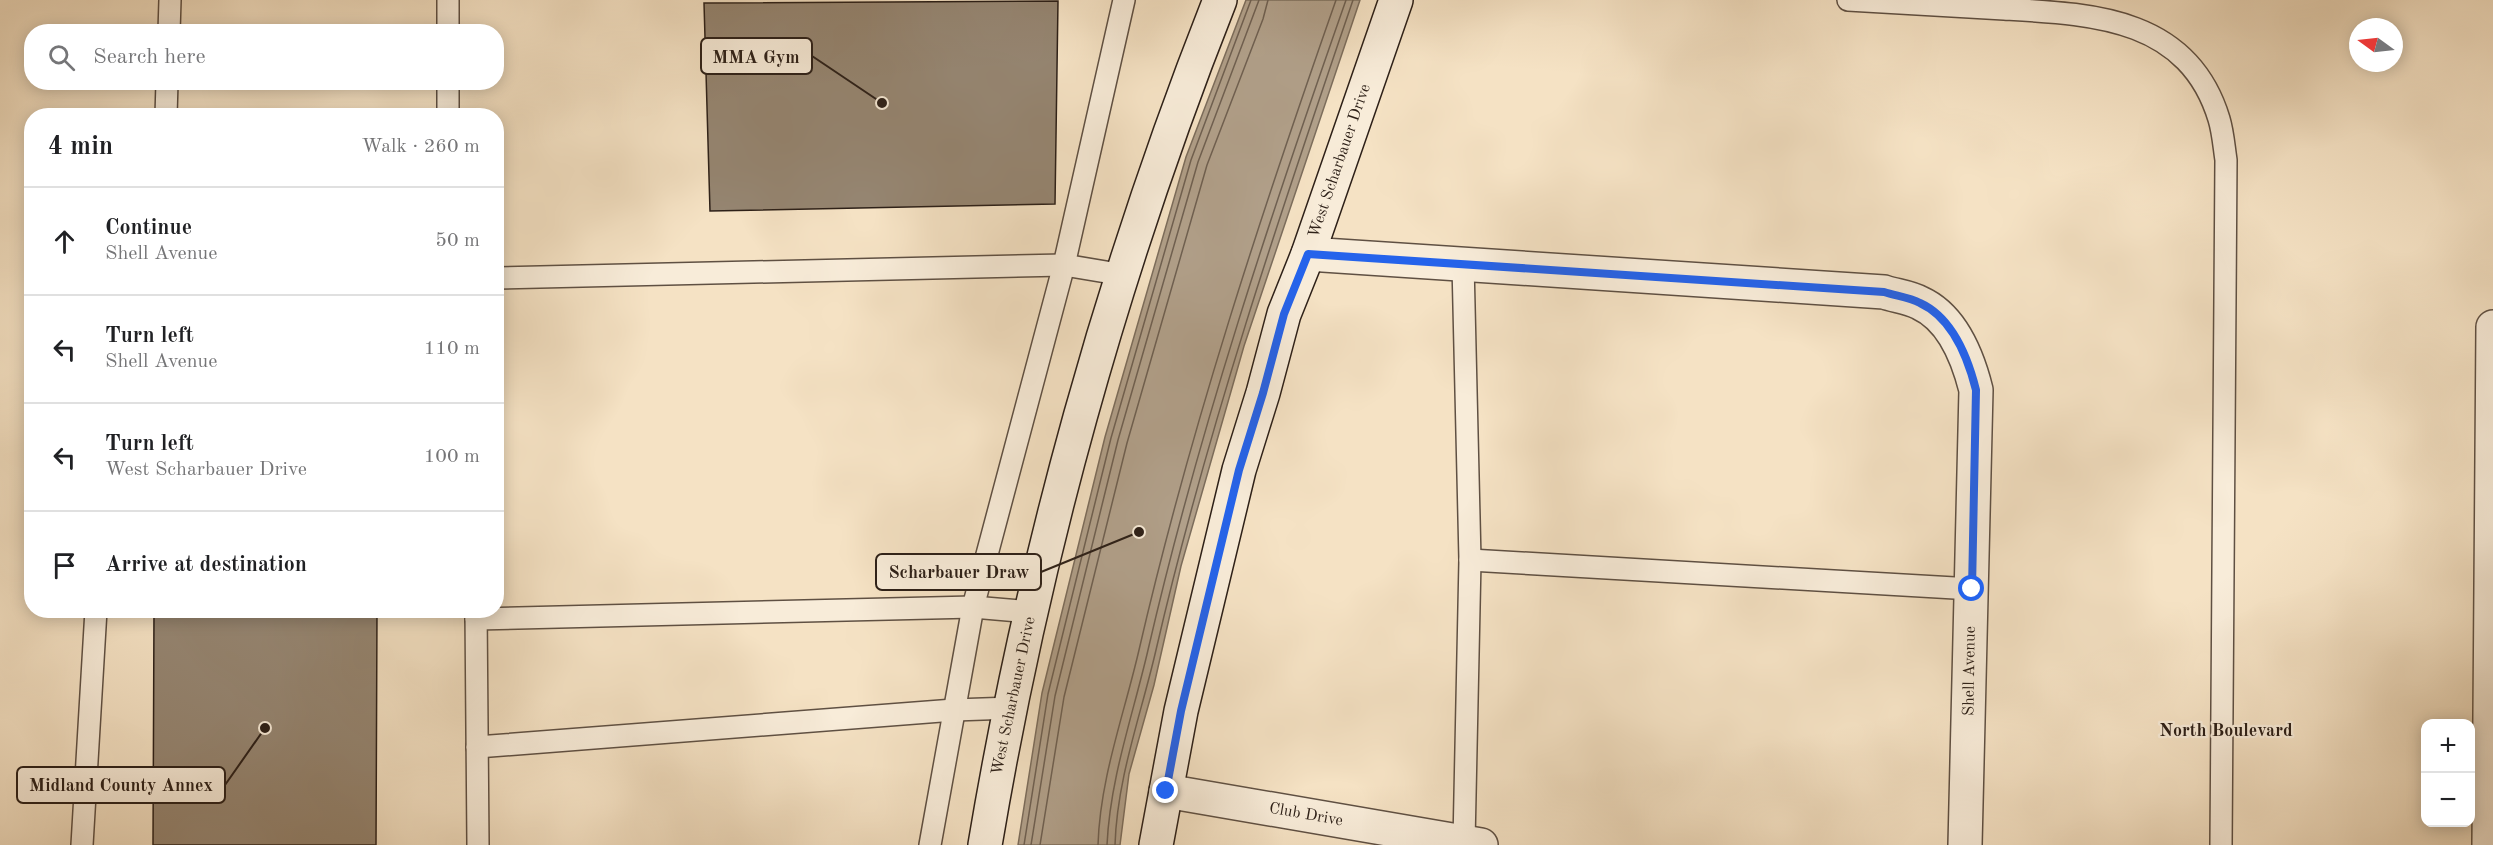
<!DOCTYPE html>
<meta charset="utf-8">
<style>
:root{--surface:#fff;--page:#f6f6f6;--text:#202124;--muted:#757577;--line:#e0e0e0}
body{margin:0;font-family:"Old Standard TT",serif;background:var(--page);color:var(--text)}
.controls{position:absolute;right:18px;bottom:18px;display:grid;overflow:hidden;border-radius:12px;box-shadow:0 3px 15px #0003}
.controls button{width:54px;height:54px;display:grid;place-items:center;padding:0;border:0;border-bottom:2px solid var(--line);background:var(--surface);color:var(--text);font:30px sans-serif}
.compass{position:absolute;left:2349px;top:18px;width:54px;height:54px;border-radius:50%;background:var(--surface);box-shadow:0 3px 15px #0003;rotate:285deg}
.stop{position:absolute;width:18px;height:18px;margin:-14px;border:4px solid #2563eb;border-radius:50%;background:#fff}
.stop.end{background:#2563eb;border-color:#fff;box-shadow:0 2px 6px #0008}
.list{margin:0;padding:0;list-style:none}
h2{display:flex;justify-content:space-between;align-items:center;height:78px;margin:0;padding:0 24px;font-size:26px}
h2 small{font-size:20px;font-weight:400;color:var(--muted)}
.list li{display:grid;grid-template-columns:39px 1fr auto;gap:18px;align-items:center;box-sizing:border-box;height:108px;padding:0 24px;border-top:2px solid var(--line)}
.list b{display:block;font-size:22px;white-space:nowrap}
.list p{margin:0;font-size:20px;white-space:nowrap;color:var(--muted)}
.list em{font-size:20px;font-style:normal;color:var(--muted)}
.icon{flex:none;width:33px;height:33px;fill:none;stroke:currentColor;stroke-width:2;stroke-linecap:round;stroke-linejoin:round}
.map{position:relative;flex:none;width:2493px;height:845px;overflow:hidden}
.search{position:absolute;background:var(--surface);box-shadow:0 3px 15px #0003;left:24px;top:24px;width:480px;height:66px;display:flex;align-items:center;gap:15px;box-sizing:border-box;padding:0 21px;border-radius:24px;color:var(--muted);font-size:22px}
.panel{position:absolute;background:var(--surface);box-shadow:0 3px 15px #0003;left:24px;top:108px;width:480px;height:510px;border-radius:24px}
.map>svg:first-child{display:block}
.water{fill:#b1a08a;stroke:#7c6d5c;stroke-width:1.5}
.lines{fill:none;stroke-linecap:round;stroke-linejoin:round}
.shore{stroke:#6f6051;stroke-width:1.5}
.building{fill:#958571;stroke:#2d2018;stroke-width:1.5}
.lane-casing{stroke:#5f5043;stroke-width:24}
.street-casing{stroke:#5f5043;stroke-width:36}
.secondary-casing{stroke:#2d2018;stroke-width:36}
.lane{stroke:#f8ecd9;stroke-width:21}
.street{stroke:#f8ecd9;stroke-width:33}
.secondary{stroke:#f8ecd9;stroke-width:33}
.route{stroke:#2563eb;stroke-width:8}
.labels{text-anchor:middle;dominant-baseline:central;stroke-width:4.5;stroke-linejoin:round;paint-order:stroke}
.street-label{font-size:16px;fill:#2d2018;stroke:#f8ecd9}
.neighbourhood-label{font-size:18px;font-weight:bold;fill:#2d2018;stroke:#f8ecd9}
.leader{fill:none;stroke:#2d2018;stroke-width:2}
.callout-dot{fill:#2d2018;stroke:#f8ecd9;stroke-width:2}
.callout{fill:#f8ecd9;stroke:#2d2018;stroke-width:2}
.callout-label{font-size:18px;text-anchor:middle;font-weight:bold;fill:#2d2018}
</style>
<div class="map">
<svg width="2493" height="845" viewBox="0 0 2493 845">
<rect width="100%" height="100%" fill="#f5e2c4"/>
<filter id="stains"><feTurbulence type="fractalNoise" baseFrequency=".00333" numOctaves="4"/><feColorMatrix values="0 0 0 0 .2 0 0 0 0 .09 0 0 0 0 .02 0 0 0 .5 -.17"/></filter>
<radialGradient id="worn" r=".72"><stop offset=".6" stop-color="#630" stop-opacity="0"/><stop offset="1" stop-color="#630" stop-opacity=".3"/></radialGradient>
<!-- water -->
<polygon class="water" points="1246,0 1360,0 1244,346 1181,566 1154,685 1129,774 1120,845 1018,845 1042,693 1105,437 1186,157"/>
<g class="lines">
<!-- shore -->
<g class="shore">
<polyline points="1024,845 1048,694 1111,438 1191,160 1251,0"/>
<polyline points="1031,845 1055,696 1118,440 1198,162 1259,0"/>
<polyline points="1040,845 1064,697 1127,443 1207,165 1263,19 1268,0"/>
<path d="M1098 845C1100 778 1124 715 1139 650 1190 429 1261 214 1336 0"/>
<path d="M1107 845C1110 778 1133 715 1148 650 1199 429 1271 214 1346 0"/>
<path d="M1115 845C1117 778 1141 715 1156 650 1207 429 1280 214 1353 0"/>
</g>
</g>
<!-- building -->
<g class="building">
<polygon points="1058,1 1055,204 710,211 704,3"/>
<polygon points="154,610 377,610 376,845 153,845"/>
</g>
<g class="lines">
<!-- lane casing -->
<g class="lane-casing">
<g id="lane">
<polyline points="448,0 448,32"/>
<path d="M1848 0C1900 3 1952 6 2004 9 2092 14 2188 17 2219 119 2223 132 2224 147 2226 160L2221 845"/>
<polyline points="169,32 170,0"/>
<polyline points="448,82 448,116"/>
<polyline points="166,116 167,82"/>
<polyline points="1463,264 1470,560 1464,842"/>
<polyline points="496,278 1064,265 1124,275"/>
<polyline points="1470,560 1972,589"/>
<polyline points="476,610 478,845"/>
<polyline points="476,619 973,607 1031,612"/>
<polyline points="477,747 954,710 1012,708"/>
<polyline points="82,845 96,610"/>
<polyline points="930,845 973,607 1064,265 1124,0"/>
</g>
</g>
<!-- street casing -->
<g class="street-casing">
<g id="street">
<path d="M1308 254 1884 292C1896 296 1909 297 1920 303 1953 318 1968 358 1976 390L1965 845"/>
<polyline points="1166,791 1481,845"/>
<polyline points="2489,845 2493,327"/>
</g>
</g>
<!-- secondary casing -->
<g class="secondary-casing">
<g id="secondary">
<path d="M985 845C1033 558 1113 270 1220 0"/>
<polyline points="1156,845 1181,711 1239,470 1263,393 1284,314 1308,254 1396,0"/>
</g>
</g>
<!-- lane -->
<use href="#lane" class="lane"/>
<!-- street -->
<use href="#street" class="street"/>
<!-- secondary -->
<use href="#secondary" class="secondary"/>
</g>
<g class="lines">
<!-- route -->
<path class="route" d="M1166 791 1181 711 1239 470 1263 393 1284 314 1308 254 1884 292C1896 296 1909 297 1920 303 1953 318 1968 358 1976 390L1972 589"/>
</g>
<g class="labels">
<!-- street labels -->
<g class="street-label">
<text transform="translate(1340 161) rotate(-71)">West Scharbauer Drive</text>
<text transform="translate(1970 671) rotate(-89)">Shell Avenue</text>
<text transform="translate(1014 696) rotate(-78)">West Scharbauer Drive</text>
<text transform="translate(1306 815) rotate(10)">Club Drive</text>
</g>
<!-- neighbourhood labels -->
<g class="neighbourhood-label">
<text x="2226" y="731">North Boulevard</text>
</g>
</g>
<!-- callouts -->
<path class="leader" d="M882 103L812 56M1139 532L1041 572M265 728L225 785"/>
<g class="callout-dot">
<circle cx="882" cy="103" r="6"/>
<circle cx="1139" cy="532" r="6"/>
<circle cx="265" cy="728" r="6"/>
</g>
<g class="callout">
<rect x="701" y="38" width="111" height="36" rx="6"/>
<rect x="876" y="554" width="165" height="36" rx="6"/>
<rect x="17" y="767" width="208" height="36" rx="6"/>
</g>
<g class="callout-label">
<text x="756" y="63">MMA Gym</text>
<text x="959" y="578">Scharbauer Draw</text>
<text x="121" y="791">Midland County Annex</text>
</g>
<rect width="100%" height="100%" filter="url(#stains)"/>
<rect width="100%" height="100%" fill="url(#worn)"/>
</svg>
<div class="controls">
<button>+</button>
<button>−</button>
</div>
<svg class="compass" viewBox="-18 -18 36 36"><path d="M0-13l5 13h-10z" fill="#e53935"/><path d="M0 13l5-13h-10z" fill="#757577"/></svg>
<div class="stop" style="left:1972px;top:589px"></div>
<div class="stop end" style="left:1166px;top:791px"></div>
<div class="search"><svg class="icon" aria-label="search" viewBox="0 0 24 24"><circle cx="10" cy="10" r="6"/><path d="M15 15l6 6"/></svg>Search here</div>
<section class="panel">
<h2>4 min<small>Walk · 260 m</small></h2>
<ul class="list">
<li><svg class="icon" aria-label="ahead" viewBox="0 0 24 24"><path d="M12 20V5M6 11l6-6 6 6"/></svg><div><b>Continue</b><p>Shell Avenue</p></div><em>50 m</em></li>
<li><svg class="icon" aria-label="left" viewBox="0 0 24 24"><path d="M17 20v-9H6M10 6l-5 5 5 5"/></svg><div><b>Turn left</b><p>Shell Avenue</p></div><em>110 m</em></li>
<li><svg class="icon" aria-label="left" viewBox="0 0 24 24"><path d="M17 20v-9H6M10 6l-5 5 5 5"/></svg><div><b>Turn left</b><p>West Scharbauer Drive</p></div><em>100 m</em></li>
<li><svg class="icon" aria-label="arrive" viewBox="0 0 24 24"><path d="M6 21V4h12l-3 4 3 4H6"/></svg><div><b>Arrive at destination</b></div></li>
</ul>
</section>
</div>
